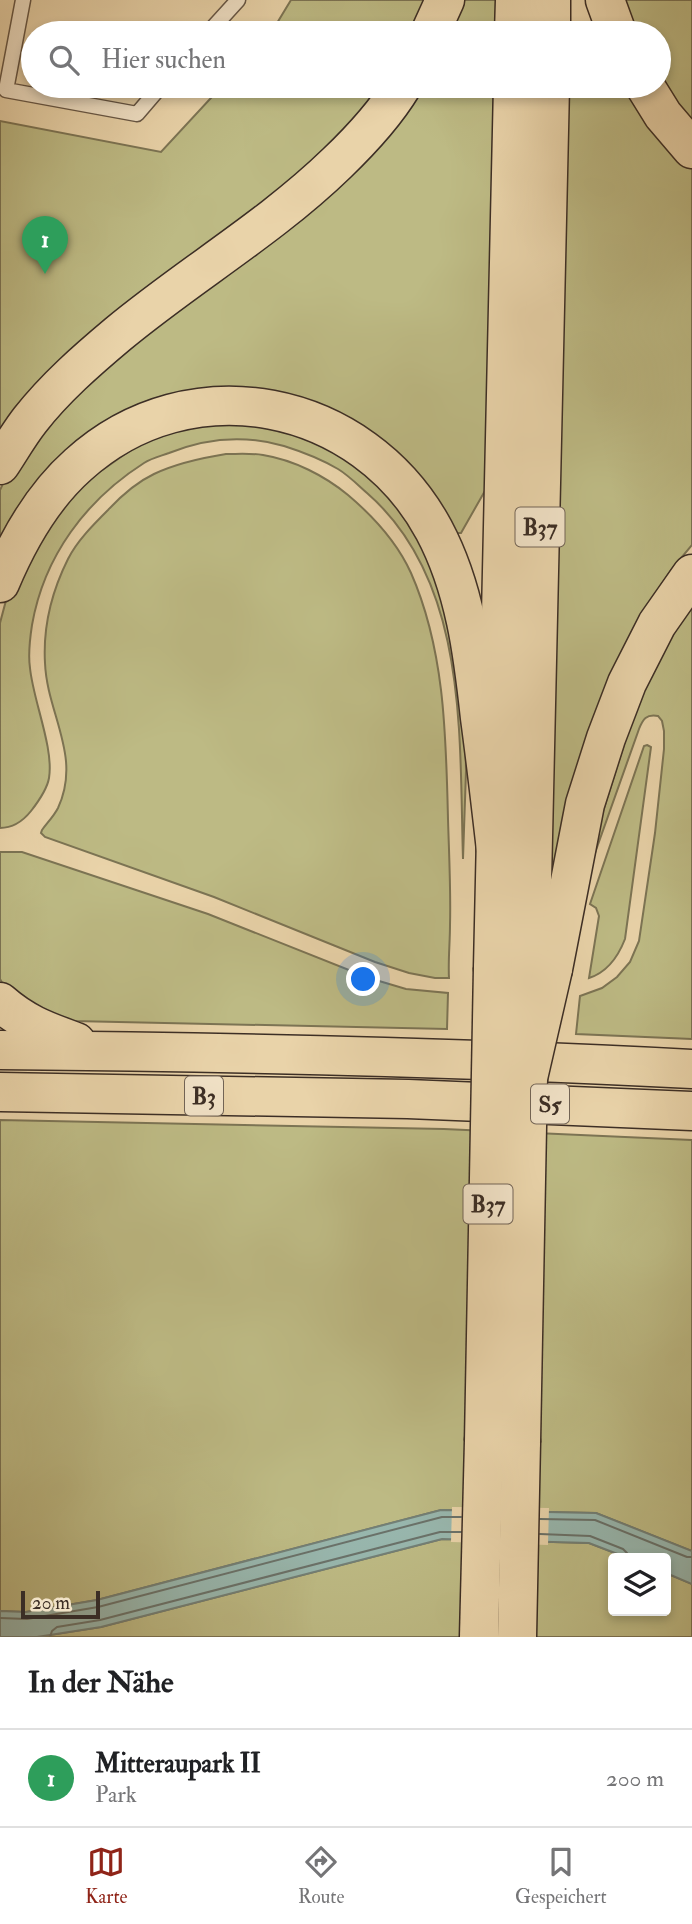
<!DOCTYPE html>
<html lang="de">
<meta charset="utf-8">
<style>
:root{--surface:#fff;--page:#f6f6f6;--text:#202124;--muted:#757577;--line:#e0e0e0;--accent:#8f2418}
body{margin:0;font-family:"IM FELL Double Pica",serif;background:var(--page);color:var(--text)}
.controls{position:absolute;right:21px;bottom:21px;display:grid;overflow:hidden;border-radius:7px;box-shadow:0 4px 10px #0003}
.controls button{width:63px;height:63px;display:grid;place-items:center;padding:0;border:0;border-bottom:2px solid var(--line);background:var(--surface);color:var(--text);font:35px sans-serif}
.scale{position:absolute;left:21px;bottom:18px;width:79px;box-sizing:border-box;padding-left:7px;border:4px solid #3c2e25;border-top:0;font-size:19px;line-height:24px;white-space:nowrap;color:#3c2e25;-webkit-text-stroke:5px #f1e2c7;paint-order:stroke}
.you{position:absolute;left:364px;top:980px;width:24px;height:24px;margin:-18px;border:5px solid #fff;border-radius:50%;background:#1a73e8;box-shadow:0 0 0 10px #1a73e833}
.badge{display:grid;place-items:center;width:46px;height:46px;border-radius:50%;background:var(--accent);color:#fff;font-size:23px;font-weight:700}
.pin{position:absolute;translate:-50% -58px;filter:drop-shadow(0 2px 4px #0008)}
.pin::after{content:'';position:absolute;top:37px;width:24px;height:21px;background:inherit;clip-path:polygon(0 0,100% 0,50% 100%)}
.list{margin:0;padding:0;list-style:none}
h2{display:flex;justify-content:space-between;align-items:center;height:91px;margin:0;padding:0 28px;font-size:30px}
h2 small{font-size:23px;font-weight:400;color:var(--muted)}
.list li{display:grid;grid-template-columns:46px 1fr auto;gap:21px;align-items:center;box-sizing:border-box;height:98px;padding:0 28px;border-top:2px solid var(--line)}
.list b{display:block;font-size:26px;white-space:nowrap}
.list p{margin:0;font-size:23px;white-space:nowrap;color:var(--muted)}
.list em{font-size:23px;font-style:normal;color:var(--muted)}
.icon{flex:none;width:38px;height:38px;fill:none;stroke:currentColor;stroke-width:2;stroke-linecap:round;stroke-linejoin:round}
.map{position:relative;flex:none;width:692px;height:1637px;overflow:hidden}
.search{position:absolute;background:var(--surface);box-shadow:0 4px 10px #0003;left:21px;right:21px;top:21px;height:77px;display:flex;align-items:center;gap:18px;box-sizing:border-box;padding:0 24px;border-radius:38px;color:var(--muted);font-size:26px}
.sheet{height:189px;background:var(--surface)}
nav{display:flex;justify-content:space-around;align-items:center;box-sizing:border-box;height:98px;border-top:2px solid var(--line);background:var(--surface);font-size:19px;color:var(--muted)}
nav a{display:grid;justify-items:center;gap:4px}
nav .on{color:var(--accent)}
.map>svg:first-child{display:block}
.green{fill:#bdba84;stroke:#7c7454;stroke-width:2}
.water{fill:#98b7ae;stroke:#738077;stroke-width:2}
.pier{fill:#e9d3a9}
.lines{fill:none;stroke-linecap:round;stroke-linejoin:round}
.shore{stroke:#6a726a;stroke-width:2}
.lane-casing{stroke:#675746;stroke-width:17}
.primary-casing{stroke:#3c2e25;stroke-width:41}
.highway-casing{stroke:#3c2e25;stroke-width:41}
.lane{stroke:#f1e2c7;stroke-width:14}
.primary{stroke:#e9d3a9;stroke-width:38}
.highway{stroke:#e9d3a9;stroke-width:38}
.primary-bridge-casing{stroke:#3c2e25;stroke-width:41;stroke-linecap:butt}
.highway-bridge-casing{stroke:#3c2e25;stroke-width:41;stroke-linecap:butt}
.primary-bridge{stroke:#e9d3a9;stroke-width:38}
.highway-bridge{stroke:#e9d3a9;stroke-width:38}
.labels{text-anchor:middle;dominant-baseline:central;stroke-width:5;stroke-linejoin:round;paint-order:stroke}
.shield{fill:#f1e2c7;stroke:#726456;stroke-width:2}
.shield-label{font-size:23px;font-weight:bold;fill:#3c2e25}
</style>
<div class="map">
<svg width="692" height="1637" viewBox="0 0 692 1637">
<rect width="100%" height="100%" fill="#e9d3a9"/>
<filter id="stains"><feTurbulence type="fractalNoise" baseFrequency=".00286" numOctaves="4"/><feColorMatrix values="0 0 0 0 .2 0 0 0 0 .09 0 0 0 0 .02 0 0 0 .5 -.17"/></filter>
<radialGradient id="worn" r=".72"><stop offset=".6" stop-color="#630" stop-opacity="0"/><stop offset="1" stop-color="#630" stop-opacity=".3"/></radialGradient>
<!-- green -->
<g class="green">
<polygon points="291,0 433,0 418,33 271,33"/>
<polygon points="458,0 496,0 495,33 444,33"/>
<polygon points="617,0 692,0 692,128 659,83 659,33 631,33"/>
<polygon points="222,86 389,86 348,136 0,441 0,121 161,152"/>
<polygon points="415,86 494,86 486,489 461,533 454,533 424,485 192,393 0,548 0,490 9,471 39,428"/>
<polygon points="565,86 630,86 692,165 692,545 671,570 641,616 552,876 549,858"/>
<path d="M237 419 314 436 377 477 440 572 465 715 466 771 463 859C459 736 469 582 367 493 358 485 348 475 338 469 321 459 303 452 284 446 246 435 206 438 169 453 161 456 152 458 144 463 86 500 44 556 32 625 30 638 28 655 30 668 33 700 54 748 49 778 47 790 38 802 31 811 23 821 14 828 0 828V623L8 593 61 499 158 431Z"/>
<path d="M226 454C238 454 251 453 263 455 294 460 325 476 348 495 374 517 397 542 411 573 445 650 446 737 448 819 449 854 451 890 450 925 450 943 448 960 449 978H435L409 973 375 962 214 897 45 837 41 833 42 830C47 823 54 816 58 808 82 756 47 714 45 663 43 628 52 591 68 559 77 541 93 525 108 510 121 496 137 482 154 474 177 463 201 458 226 454Z"/>
<path d="M692 602V1039L576 1034 580 996 602 988 617 977 630 962 639 941 655 833 664 749V731L662 721 658 716C646 714 643 719 639 729L590 867 585 869 641 690Z"/>
<path d="M647 745 651 747 625 939C618 957 608 972 589 978L599 916 596 908 590 904 644 746Z"/>
<polygon points="0,852 22,852 208,914 369,978 406,989 448,993 447,1029 73,1021 53,1018 8,993 0,979"/>
<polygon points="0,1120 444,1129 692,1140 692,1551 596,1513 441,1510 97,1600 26,1612 0,1611"/>
<polygon points="442,1539 589,1543 628,1558 613,1558 613,1611 666,1611 666,1573 692,1584 692,1637 37,1637 101,1627"/>
</g>
<!-- water -->
<polygon class="water" points="441,1510 596,1513 692,1551 692,1584 666,1573 666,1558 628,1558 589,1543 442,1539 101,1627 37,1637 0,1637 0,1611 26,1612 97,1600"/>
<!-- pier -->
<polygon class="pier" points="452,1507 549,1508 548,1545 451,1542"/>
<g class="lines">
<!-- shore -->
<g class="shore">
<polyline points="540,1519 595,1520 687,1557 692,1557"/>
<polyline points="540,1534 590,1536 623,1549 627,1553 628,1558"/>
<polyline points="0,1618 27,1619 98,1607 442,1517 461,1517"/>
<polyline points="50,1637 52,1631 57,1627 100,1620 440,1532 461,1532"/>
</g>
<!-- lane casing -->
<g class="lane-casing">
<g id="lane">
<polyline points="23,0 6,90 137,114 161,86"/>
<polyline points="208,33 238,0"/>
</g>
</g>
<!-- primary casing -->
<g class="primary-casing">
<g id="primary">
<polyline points="514,33 515,0"/>
<polyline points="551,33 551,0"/>
<polyline points="493,968 513,86"/>
<polyline points="530,969 550,86"/>
<polyline points="479,1637 484,1441"/>
<polyline points="517,1637 521,1442"/>
</g>
</g>
<!-- highway casing -->
<g class="highway-casing">
<g id="highway">
<polyline points="605,0 617,33"/>
<polyline points="430,33 445,0"/>
<polyline points="645,86 663,115 692,149"/>
<path d="M0 465C10 450 19 434 30 420 55 388 87 360 118 334 189 275 270 228 337 163 361 140 385 114 402 86"/>
<path d="M0 583C18 540 42 497 78 465 190 363 363 398 434 530 465 588 473 653 480 718 486 762 491 806 496 850"/>
<polyline points="553,969 585,804 606,738 627,683 657,624 692,574"/>
<path d="M0 1002C25 1024 46 1031 76 1042"/>
<path d="M0 1050C231 1052 462 1057 692 1069"/>
<polyline points="0,1092 408,1099 692,1111"/>
</g>
</g>
<!-- lane -->
<use href="#lane" class="lane"/>
<!-- primary -->
<use href="#primary" class="primary"/>
<!-- highway -->
<use href="#highway" class="highway"/>
<!-- primary-bridge casing -->
<g class="primary-bridge-casing">
<g id="primary-bridge">
<polyline points="484,1441 493,968"/>
<polyline points="521,1442 530,969"/>
</g>
</g>
<!-- highway-bridge casing -->
<g class="highway-bridge-casing">
<polyline id="highway-bridge" points="528,1078 553,969"/>
</g>
<!-- primary-bridge -->
<use href="#primary-bridge" class="primary-bridge"/>
<!-- highway-bridge -->
<use href="#highway-bridge" class="highway-bridge"/>
</g>
<g class="labels">
<!-- shield labels -->
<g class="shield">
<rect x="515.5" y="507.5" width="49" height="39" rx="5"/>
<rect x="185" y="1076.5" width="38" height="39" rx="5"/>
<rect x="531" y="1084.5" width="38" height="39" rx="5"/>
<rect x="463.5" y="1184.5" width="49" height="39" rx="5"/>
</g>
<g class="shield-label">
<text x="540" y="527">B37</text>
<text x="204" y="1096">B3</text>
<text x="550" y="1104">S5</text>
<text x="488" y="1204">B37</text>
</g>
</g>
<rect width="100%" height="100%" filter="url(#stains)"/>
<rect width="100%" height="100%" fill="url(#worn)"/>
</svg>
<div class="controls">
<button><svg class="icon" aria-label="layers" viewBox="0 0 24 24"><path d="M12 4l9 5-9 5-9-5zM3 14l9 5 9-5"/></svg></button>
</div>
<div class="scale">20 m</div>
<div class="you"></div>
<div class="pin badge" style="left:45px;top:274px;background:#2e9e5b">1</div>
<div class="search"><svg class="icon" aria-label="search" viewBox="0 0 24 24"><circle cx="10" cy="10" r="6"/><path d="M15 15l6 6"/></svg>Hier suchen</div>
</div>
<section class="sheet">
<h2>In der Nähe<small></small></h2>
<ul class="list">
<li><span class="badge" style="background:#2e9e5b">1</span><div><b>Mitteraupark II</b><p>Park</p></div><em>200 m</em></li>
</ul>
</section>
<nav>
<a class="on"><svg class="icon" aria-label="map" viewBox="0 0 24 24"><path d="M3 6l6-2 6 2 6-2v14l-6 2-6-2-6 2zM9 4v14M15 6v14"/></svg>Karte</a>
<a><svg class="icon" aria-label="directions" viewBox="0 0 24 24"><path d="M12 3l9 9-9 9-9-9zM9 14v-3h6M13 9l2 2-2 2"/></svg>Route</a>
<a><svg class="icon" aria-label="saved" viewBox="0 0 24 24"><path d="M7 4h10v16l-5-4-5 4z"/></svg>Gespeichert</a>
</nav>
